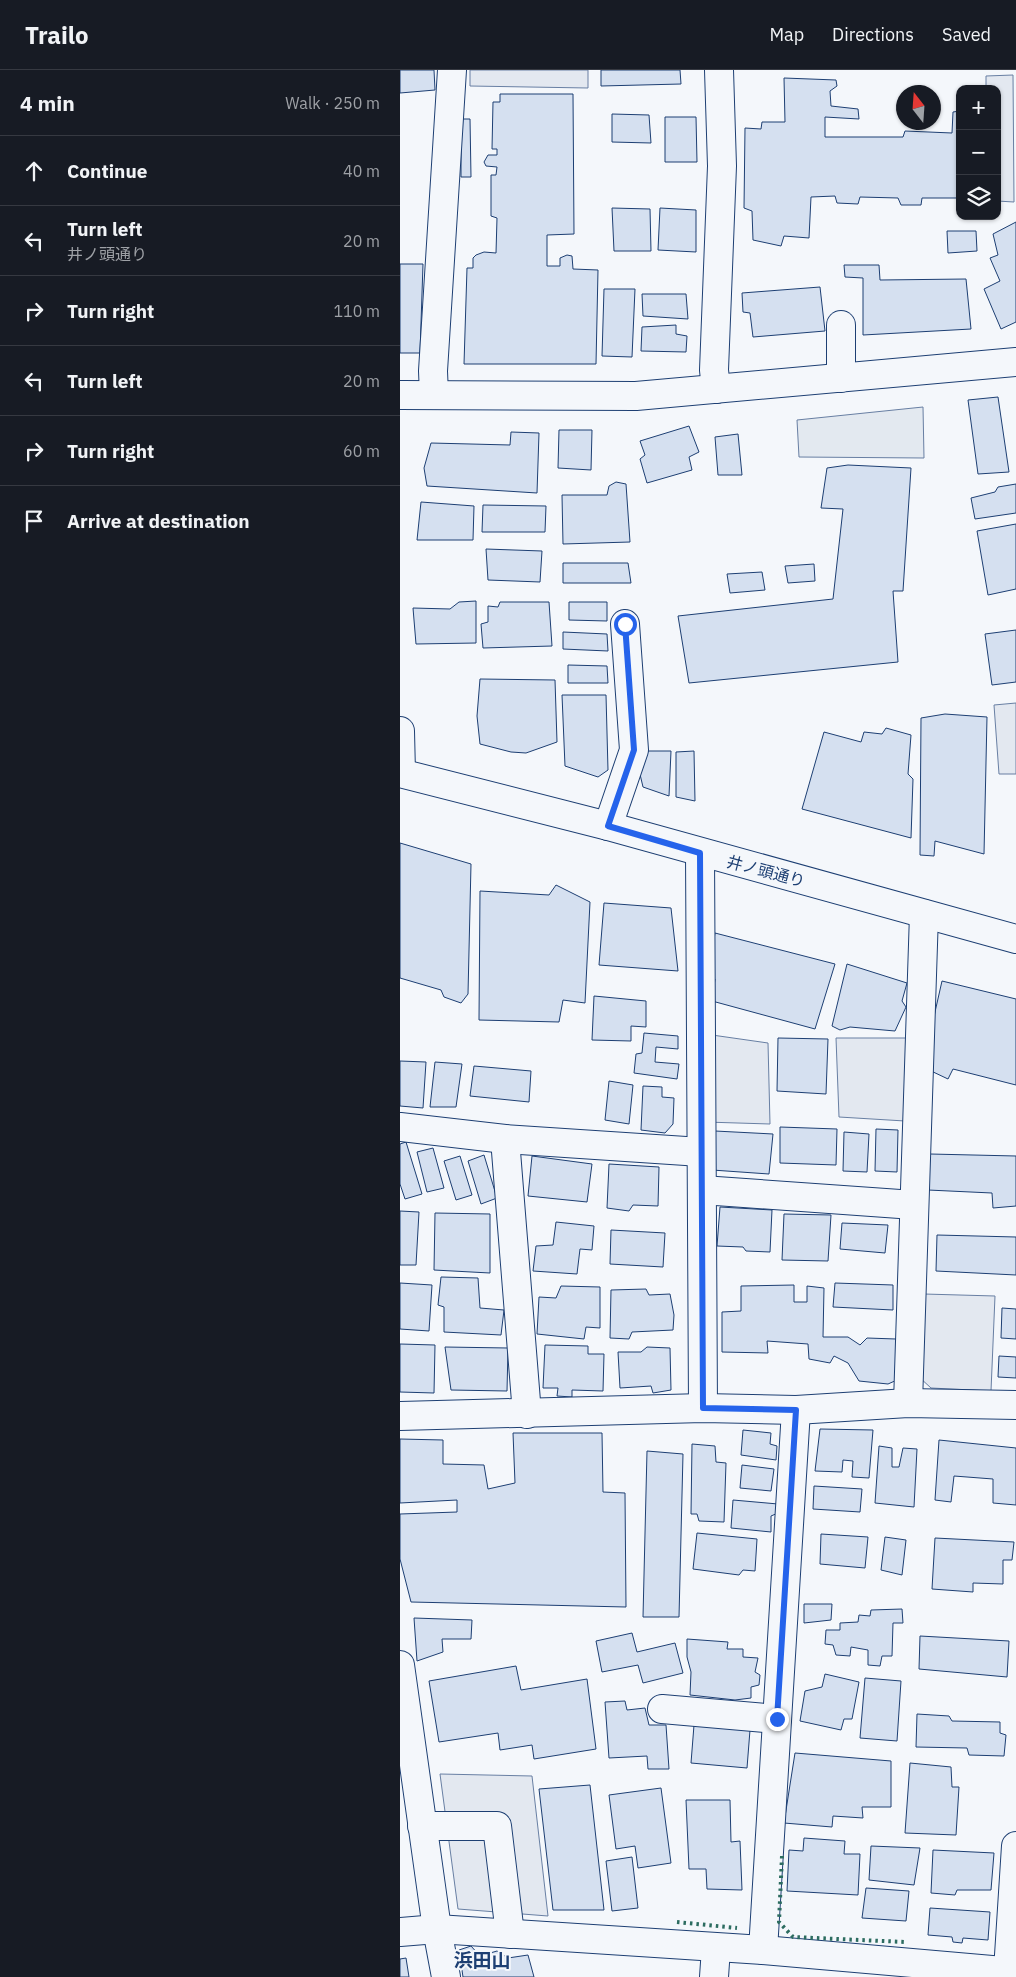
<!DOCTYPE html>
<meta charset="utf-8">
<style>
:root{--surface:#171b24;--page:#20242c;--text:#f1f3f6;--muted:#9ea1a6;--line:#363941}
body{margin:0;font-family:"IBM Plex Sans","Noto Sans JP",sans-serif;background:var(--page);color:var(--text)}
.controls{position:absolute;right:15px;top:15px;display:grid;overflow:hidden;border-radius:10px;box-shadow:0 1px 4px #0004}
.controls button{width:45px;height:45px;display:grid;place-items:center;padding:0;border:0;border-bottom:1px solid var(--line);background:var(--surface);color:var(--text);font:25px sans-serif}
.compass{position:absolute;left:496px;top:15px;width:45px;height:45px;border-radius:50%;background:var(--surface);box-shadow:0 1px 4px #0004;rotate:343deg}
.stop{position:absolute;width:15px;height:15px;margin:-11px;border:4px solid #2563eb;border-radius:50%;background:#fff}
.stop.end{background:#2563eb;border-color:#fff;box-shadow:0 1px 5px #0008}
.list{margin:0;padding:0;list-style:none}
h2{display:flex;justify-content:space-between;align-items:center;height:65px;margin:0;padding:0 20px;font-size:21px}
h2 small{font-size:16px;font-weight:400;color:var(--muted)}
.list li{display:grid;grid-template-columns:32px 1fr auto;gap:15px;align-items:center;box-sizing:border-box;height:70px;padding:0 20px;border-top:1px solid var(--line)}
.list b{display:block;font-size:19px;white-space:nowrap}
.list p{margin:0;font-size:16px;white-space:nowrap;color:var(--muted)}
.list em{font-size:16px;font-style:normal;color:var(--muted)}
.icon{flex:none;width:28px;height:28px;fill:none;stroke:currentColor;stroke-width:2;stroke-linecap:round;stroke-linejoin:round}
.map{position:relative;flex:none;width:616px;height:1907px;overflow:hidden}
header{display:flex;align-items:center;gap:30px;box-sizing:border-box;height:70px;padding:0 25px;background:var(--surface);border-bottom:1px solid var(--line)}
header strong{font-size:24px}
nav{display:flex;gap:28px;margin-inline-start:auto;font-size:18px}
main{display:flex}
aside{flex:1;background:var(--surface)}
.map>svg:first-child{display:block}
.green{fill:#e3e9f0;stroke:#687fa3}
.parking{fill:#e3e8f0;stroke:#687fa3}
.building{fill:#d5e0f0;stroke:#1d3f73}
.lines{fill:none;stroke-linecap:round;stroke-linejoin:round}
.minor-casing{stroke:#1d3f73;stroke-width:30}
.major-casing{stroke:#1d3f73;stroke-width:30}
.minor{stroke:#f4f7fb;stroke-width:28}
.major{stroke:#f4f7fb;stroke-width:28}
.hedge{stroke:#2c6c60;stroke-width:4;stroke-dasharray:2.5 4;stroke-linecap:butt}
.route{stroke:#2563eb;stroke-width:6}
.labels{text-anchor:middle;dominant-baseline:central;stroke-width:4;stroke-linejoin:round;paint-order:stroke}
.street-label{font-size:16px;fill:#1d3f73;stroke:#f4f7fb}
.quarter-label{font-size:19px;font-weight:bold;fill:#1d3f73;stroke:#f4f7fb}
</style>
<header>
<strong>Trailo</strong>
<nav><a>Map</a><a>Directions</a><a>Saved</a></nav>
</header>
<main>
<aside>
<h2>4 min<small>Walk · 250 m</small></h2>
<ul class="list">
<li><svg class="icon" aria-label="ahead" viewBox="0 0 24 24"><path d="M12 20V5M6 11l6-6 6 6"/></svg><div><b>Continue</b></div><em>40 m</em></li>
<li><svg class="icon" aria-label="left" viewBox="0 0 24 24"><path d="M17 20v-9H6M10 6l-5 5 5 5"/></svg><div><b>Turn left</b><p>井ノ頭通り</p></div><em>20 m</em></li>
<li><svg class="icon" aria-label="right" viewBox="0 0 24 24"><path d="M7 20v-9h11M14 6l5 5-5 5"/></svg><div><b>Turn right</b></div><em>110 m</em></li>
<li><svg class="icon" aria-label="left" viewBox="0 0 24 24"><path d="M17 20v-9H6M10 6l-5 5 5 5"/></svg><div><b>Turn left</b></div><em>20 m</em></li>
<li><svg class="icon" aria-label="right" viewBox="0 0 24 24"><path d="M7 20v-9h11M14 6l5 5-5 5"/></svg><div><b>Turn right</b></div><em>60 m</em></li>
<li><svg class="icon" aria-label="arrive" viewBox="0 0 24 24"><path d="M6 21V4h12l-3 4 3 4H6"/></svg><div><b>Arrive at destination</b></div></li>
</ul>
</aside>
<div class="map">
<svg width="616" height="1907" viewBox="0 0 616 1907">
<rect width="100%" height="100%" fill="#f4f7fb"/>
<!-- green -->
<polygon class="green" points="523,337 524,388 399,387 397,350"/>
<!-- parking -->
<g class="parking">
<polygon points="70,0 188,0 188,18 70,16"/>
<polygon points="613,5 614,132 597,131 597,19 586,19 586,6"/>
<polygon points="616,633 616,704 599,704 594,635"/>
<polygon points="305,964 368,973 370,1054 305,1052"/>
<polygon points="436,968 508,968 505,1051 439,1047"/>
<polygon points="524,1224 595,1226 591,1321 531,1318 519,1307"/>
<polygon points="40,1704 132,1706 148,1846 58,1839"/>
</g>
<!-- building -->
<g class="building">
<polygon points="0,0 34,0 35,20 0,23"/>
<polygon points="201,0 280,0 281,14 201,16"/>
<polygon points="384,8 436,10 437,16 430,21 431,36 458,39 459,49 425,47 425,67 503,67 505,61 552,63 553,42 560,41 560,128 522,128 521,135 501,135 498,128 460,127 458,134 437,133 435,126 411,127 409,168 384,166 381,176 353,170 352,141 344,138 345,58 361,59 362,52 385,52"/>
<polygon points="100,24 173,24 174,164 147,165 147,196 160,196 160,188 167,185 172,186 173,199 198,200 196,294 64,294 67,198 73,198 73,188 76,185 84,182 96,183 97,148 91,146 91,105 96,105 97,97 86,96 84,92 88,85 97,85 97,79 92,79 93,32 100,32"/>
<polygon points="212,44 249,45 251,73 212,72"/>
<polygon points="265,47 296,47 297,92 265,92"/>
<polygon points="61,49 70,49 71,107 61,107"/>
<polygon points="212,138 250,139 251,181 214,181"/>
<polygon points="260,138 296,140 296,182 258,180"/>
<polygon points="616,152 616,252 601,259 584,219 600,211 590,188 598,185 593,164"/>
<polygon points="547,161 576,161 577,181 548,183"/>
<polygon points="0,194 23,194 20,283 0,283"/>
<polygon points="444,195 479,195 480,210 566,209 571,259 463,265 463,208 445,207"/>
<polygon points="420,217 425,261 353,267 350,243 343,242 342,223"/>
<polygon points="204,219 235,219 232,287 202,286"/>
<polygon points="242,224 286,224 288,249 243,246"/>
<polygon points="276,255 276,264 287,266 286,282 241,281 242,257"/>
<polygon points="598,327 609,402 578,404 568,330"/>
<polygon points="289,356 299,382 289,387 292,400 247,413 240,389 245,385 240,371"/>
<polygon points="159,360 192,360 191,400 158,398"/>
<polygon points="111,362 139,363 137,423 27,416 24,398 31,373 110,375"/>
<polygon points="338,364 342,405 318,405 315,367"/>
<polygon points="448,395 511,398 503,521 493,521 498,592 289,613 278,546 433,529 443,439 421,438 427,398"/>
<polygon points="216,412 226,414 230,472 163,474 162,425 207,425 209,416"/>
<polygon points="616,414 616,443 575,449 571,428 595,422 598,417"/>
<polygon points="21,432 74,436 73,470 17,470"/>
<polygon points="83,435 146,436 145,462 82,462"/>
<polygon points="616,454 616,519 588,525 577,461"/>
<polygon points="86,479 142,481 140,512 88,510"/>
<polygon points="163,493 228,493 231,513 163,513"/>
<polygon points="414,494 415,511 388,513 385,496"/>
<polygon points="362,502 365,520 330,523 327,504"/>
<polygon points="76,531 76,573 16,574 13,538 50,539 59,532"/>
<polygon points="100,532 149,532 152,576 83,578 81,554 88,552 88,536 98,537"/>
<polygon points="169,532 207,532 207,551 169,550"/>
<polygon points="616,560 616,612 592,615 585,564"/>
<polygon points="163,562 207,564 208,581 163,579"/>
<polygon points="168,595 207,596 208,613 168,613"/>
<polygon points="80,609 155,610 157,672 126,683 111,682 80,674 77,646"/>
<polygon points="162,625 206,625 208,700 198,707 165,696"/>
<polygon points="545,644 587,647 584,784 535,771 534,786 520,785 521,648"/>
<polygon points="486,658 511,665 508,704 513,709 511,768 402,739 424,662 461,672 464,662 482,664"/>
<polygon points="246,681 271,681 269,726 243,717 239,700"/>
<polygon points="294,681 295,731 276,727 276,682"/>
<polygon points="0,773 71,794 68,924 61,933 44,927 41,920 0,908"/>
<polygon points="156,815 190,832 185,933 163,930 159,952 79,950 80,821 149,825"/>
<polygon points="204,833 271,838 278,901 199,895"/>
<polygon points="315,863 435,894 415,959 312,931 315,909 308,907"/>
<polygon points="447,894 507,913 502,931 506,937 495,961 450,957 440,960 432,956"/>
<polygon points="542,911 616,929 616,1015 553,999 548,1009 529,1000 528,973"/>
<polygon points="194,926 246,931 246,957 231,956 231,971 192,970"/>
<polygon points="244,963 278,966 278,979 256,977 255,992 279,994 277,1009 234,1003 236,984 242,983"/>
<polygon points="378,968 428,969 426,1024 377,1021"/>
<polygon points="0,991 26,992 23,1038 0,1036"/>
<polygon points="35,992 62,994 56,1037 30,1037"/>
<polygon points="74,996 131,1001 129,1032 70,1026"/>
<polygon points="209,1011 233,1015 229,1054 205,1050"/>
<polygon points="243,1016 262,1017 262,1027 274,1028 273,1054 265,1063 241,1060"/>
<polygon points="380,1057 437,1059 436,1095 380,1093"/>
<polygon points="476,1059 498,1060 497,1102 475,1101"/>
<polygon points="315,1061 373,1064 369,1104 312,1100"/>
<polygon points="444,1062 469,1064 467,1102 443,1101"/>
<polygon points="6,1072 22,1124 5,1129 0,1114 0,1074"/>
<polygon points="33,1078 44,1118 27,1122 17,1082"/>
<polygon points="530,1084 616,1086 616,1136 593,1138 592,1123 528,1120"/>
<polygon points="84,1085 97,1128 81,1134 68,1091"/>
<polygon points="60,1086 72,1125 56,1130 44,1091"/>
<polygon points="132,1086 192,1094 187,1132 128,1126"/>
<polygon points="209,1094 259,1097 258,1136 233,1135 229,1141 207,1138"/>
<polygon points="320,1137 372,1140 370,1182 346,1181 343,1177 317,1176"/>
<polygon points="0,1141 19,1142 16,1195 0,1195"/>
<polygon points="35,1143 90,1144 90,1203 34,1200"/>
<polygon points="384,1144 431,1145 428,1191 382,1190"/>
<polygon points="156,1152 194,1156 192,1180 180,1179 177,1204 133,1201 136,1176 153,1175"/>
<polygon points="442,1153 488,1155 485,1183 440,1179"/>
<polygon points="211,1160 265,1163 263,1197 210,1194"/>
<polygon points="537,1165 616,1167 616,1205 536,1201"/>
<polygon points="41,1207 78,1208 80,1238 104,1240 101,1265 44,1262 44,1237 38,1235"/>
<polygon points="0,1213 32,1215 29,1261 0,1259"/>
<polygon points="435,1213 493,1215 493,1240 433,1237"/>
<polygon points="394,1215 394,1232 407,1232 407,1216 424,1218 423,1267 448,1267 460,1275 467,1268 496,1269 497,1310 488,1314 459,1311 448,1293 434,1286 430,1293 409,1289 408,1274 367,1271 368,1283 322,1282 322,1242 341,1241 341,1216"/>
<polygon points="161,1216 200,1217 200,1258 186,1257 184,1269 137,1264 139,1227 156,1228"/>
<polygon points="246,1219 249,1225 270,1224 274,1245 273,1260 232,1262 229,1269 210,1268 211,1220"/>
<polygon points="602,1238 616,1239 616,1269 601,1268"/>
<polygon points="0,1274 35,1275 34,1323 0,1322"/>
<polygon points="145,1275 188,1276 188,1284 204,1284 203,1321 172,1320 172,1327 157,1326 158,1318 143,1318"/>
<polygon points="45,1277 108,1278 107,1321 51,1320"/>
<polygon points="247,1277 270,1278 271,1320 253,1323 251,1316 220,1318 218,1282 241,1282"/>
<polygon points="599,1286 616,1287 616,1308 598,1307"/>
<polygon points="420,1359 473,1360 469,1408 452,1407 453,1391 443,1390 442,1402 415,1401"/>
<polygon points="343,1360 371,1363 370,1374 377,1376 376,1390 341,1385"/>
<polygon points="113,1363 202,1363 203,1422 225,1423 226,1537 11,1532 0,1489 0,1444 57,1442 57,1430 0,1433 0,1369 43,1370 43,1394 84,1395 88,1419 115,1413"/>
<polygon points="539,1370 616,1378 616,1435 593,1433 593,1409 554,1406 551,1432 535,1430"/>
<polygon points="292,1374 315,1376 316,1392 326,1393 324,1452 299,1451 297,1444 291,1444"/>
<polygon points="479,1376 492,1378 492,1397 499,1397 503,1378 517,1379 514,1437 475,1433"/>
<polygon points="247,1381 283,1384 279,1547 243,1547"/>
<polygon points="342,1395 374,1399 371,1421 340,1418"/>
<polygon points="414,1416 462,1419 460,1442 413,1439"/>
<polygon points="333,1430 378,1434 378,1443 371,1446 371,1462 331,1458"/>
<polygon points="297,1463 357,1469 355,1501 343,1500 339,1505 293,1499"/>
<polygon points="421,1464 468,1467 465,1498 420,1494"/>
<polygon points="485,1467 506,1470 502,1505 481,1500"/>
<polygon points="535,1468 614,1472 612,1490 603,1490 603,1514 573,1513 573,1522 532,1519"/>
<polygon points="404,1534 432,1534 431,1550 404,1553"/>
<polygon points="502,1539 503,1553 493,1553 492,1586 482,1586 480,1596 468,1595 468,1580 451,1577 450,1586 436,1585 433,1575 425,1574 426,1560 440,1560 440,1553 458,1552 459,1545 470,1546 471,1540"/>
<polygon points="14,1548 72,1550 71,1569 42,1569 43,1582 17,1591"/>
<polygon points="232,1563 237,1582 275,1573 283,1603 243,1613 238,1595 202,1602 196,1571"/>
<polygon points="520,1566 609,1571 607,1607 519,1599"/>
<polygon points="287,1569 328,1572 327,1579 343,1579 343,1587 358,1588 355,1602 360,1605 359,1615 351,1617 351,1628 335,1630 290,1625 291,1602 287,1587"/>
<polygon points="116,1596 121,1620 187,1609 196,1679 134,1689 132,1675 100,1680 98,1663 39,1672 29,1611"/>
<polygon points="425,1604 459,1612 452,1649 444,1649 441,1660 400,1651 405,1621 422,1617"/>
<polygon points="465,1608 501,1611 497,1671 460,1668"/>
<polygon points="225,1631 227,1640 245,1638 249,1655 266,1655 269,1699 248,1699 247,1686 209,1688 205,1632"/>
<polygon points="517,1644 549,1646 552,1651 600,1652 600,1663 606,1665 604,1686 569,1685 567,1678 516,1677"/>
<polygon points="294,1655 350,1660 347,1698 291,1693"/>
<polygon points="395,1683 491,1691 491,1737 462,1737 463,1748 433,1746 432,1757 384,1753"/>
<polygon points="510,1693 551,1697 552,1717 559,1717 556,1765 505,1763"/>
<polygon points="190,1715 204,1840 153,1840 139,1719"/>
<polygon points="261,1718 271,1793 238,1798 235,1776 216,1779 209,1725"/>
<polygon points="286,1730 330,1730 331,1772 340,1771 342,1820 307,1819 306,1799 289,1799"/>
<polygon points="404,1768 445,1771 444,1784 460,1784 458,1825 387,1821 389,1780 403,1781"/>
<polygon points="471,1776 520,1778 514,1815 469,1810"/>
<polygon points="533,1780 594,1783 591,1820 557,1820 555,1825 531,1823"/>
<polygon points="232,1787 238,1838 212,1841 206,1791"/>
<polygon points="466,1818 509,1821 506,1851 462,1848"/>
<polygon points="530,1838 590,1842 588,1870 563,1868 562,1873 553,1872 552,1867 528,1865"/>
<polygon points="71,1876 80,1886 97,1881 108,1888 128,1885 134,1907 63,1907 59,1880"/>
<polygon points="6,1888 9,1907 0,1907 0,1889"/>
</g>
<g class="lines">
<!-- minor casing -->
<g class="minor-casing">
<g id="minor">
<polyline points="441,308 441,255"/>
<polyline points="316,319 314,300 322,96 319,0"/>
<polyline points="0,325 236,326 616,292"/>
<polyline points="34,325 33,301 52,0"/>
<polyline points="0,661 1,703"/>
<polyline points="208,756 234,680 225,554"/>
<polyline points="300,783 303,1338"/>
<polyline points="0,1057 105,1069 301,1082"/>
<polyline points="105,1069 127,1344"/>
<polyline points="302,1120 514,1135"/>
<polyline points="508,1333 524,844"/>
<polyline points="0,1346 303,1338 396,1340 508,1333 616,1335"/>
<polyline points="0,1595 37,1859 46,1907"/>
<polyline points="262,1639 377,1649"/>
<polyline points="22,1756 97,1756 110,1864"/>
<polyline points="0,1862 37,1859 363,1880 616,1902"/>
<polyline points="363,1880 396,1340"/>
<polyline points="608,1901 616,1776"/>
<polyline points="314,1907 316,1878"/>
</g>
</g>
<!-- major casing -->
<g class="major-casing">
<polyline id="major" points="0,703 208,756 616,869"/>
</g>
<!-- minor -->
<use href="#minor" class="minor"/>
<!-- major -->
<use href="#major" class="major"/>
<!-- hedge -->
<g class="hedge">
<polyline points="382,1786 379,1852 393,1867 505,1872"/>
<polyline points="277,1852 337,1858"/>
</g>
</g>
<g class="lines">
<!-- route -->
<polyline class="route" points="225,554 234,680 208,756 300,783 303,1338 396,1340 377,1649"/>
</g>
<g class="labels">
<!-- street labels -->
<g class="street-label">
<text transform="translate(366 801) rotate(15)">井ノ頭通り</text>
</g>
<!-- quarter labels -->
<g class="quarter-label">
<text x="82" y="1890">浜田山</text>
</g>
</g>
</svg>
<div class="controls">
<button>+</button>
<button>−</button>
<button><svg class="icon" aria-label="layers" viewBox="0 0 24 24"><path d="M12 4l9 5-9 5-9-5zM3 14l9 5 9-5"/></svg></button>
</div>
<svg class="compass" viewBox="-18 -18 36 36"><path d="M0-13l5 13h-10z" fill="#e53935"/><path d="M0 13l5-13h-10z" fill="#9ea1a6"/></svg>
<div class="stop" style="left:225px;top:554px"></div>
<div class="stop end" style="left:377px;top:1649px"></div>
</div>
</main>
